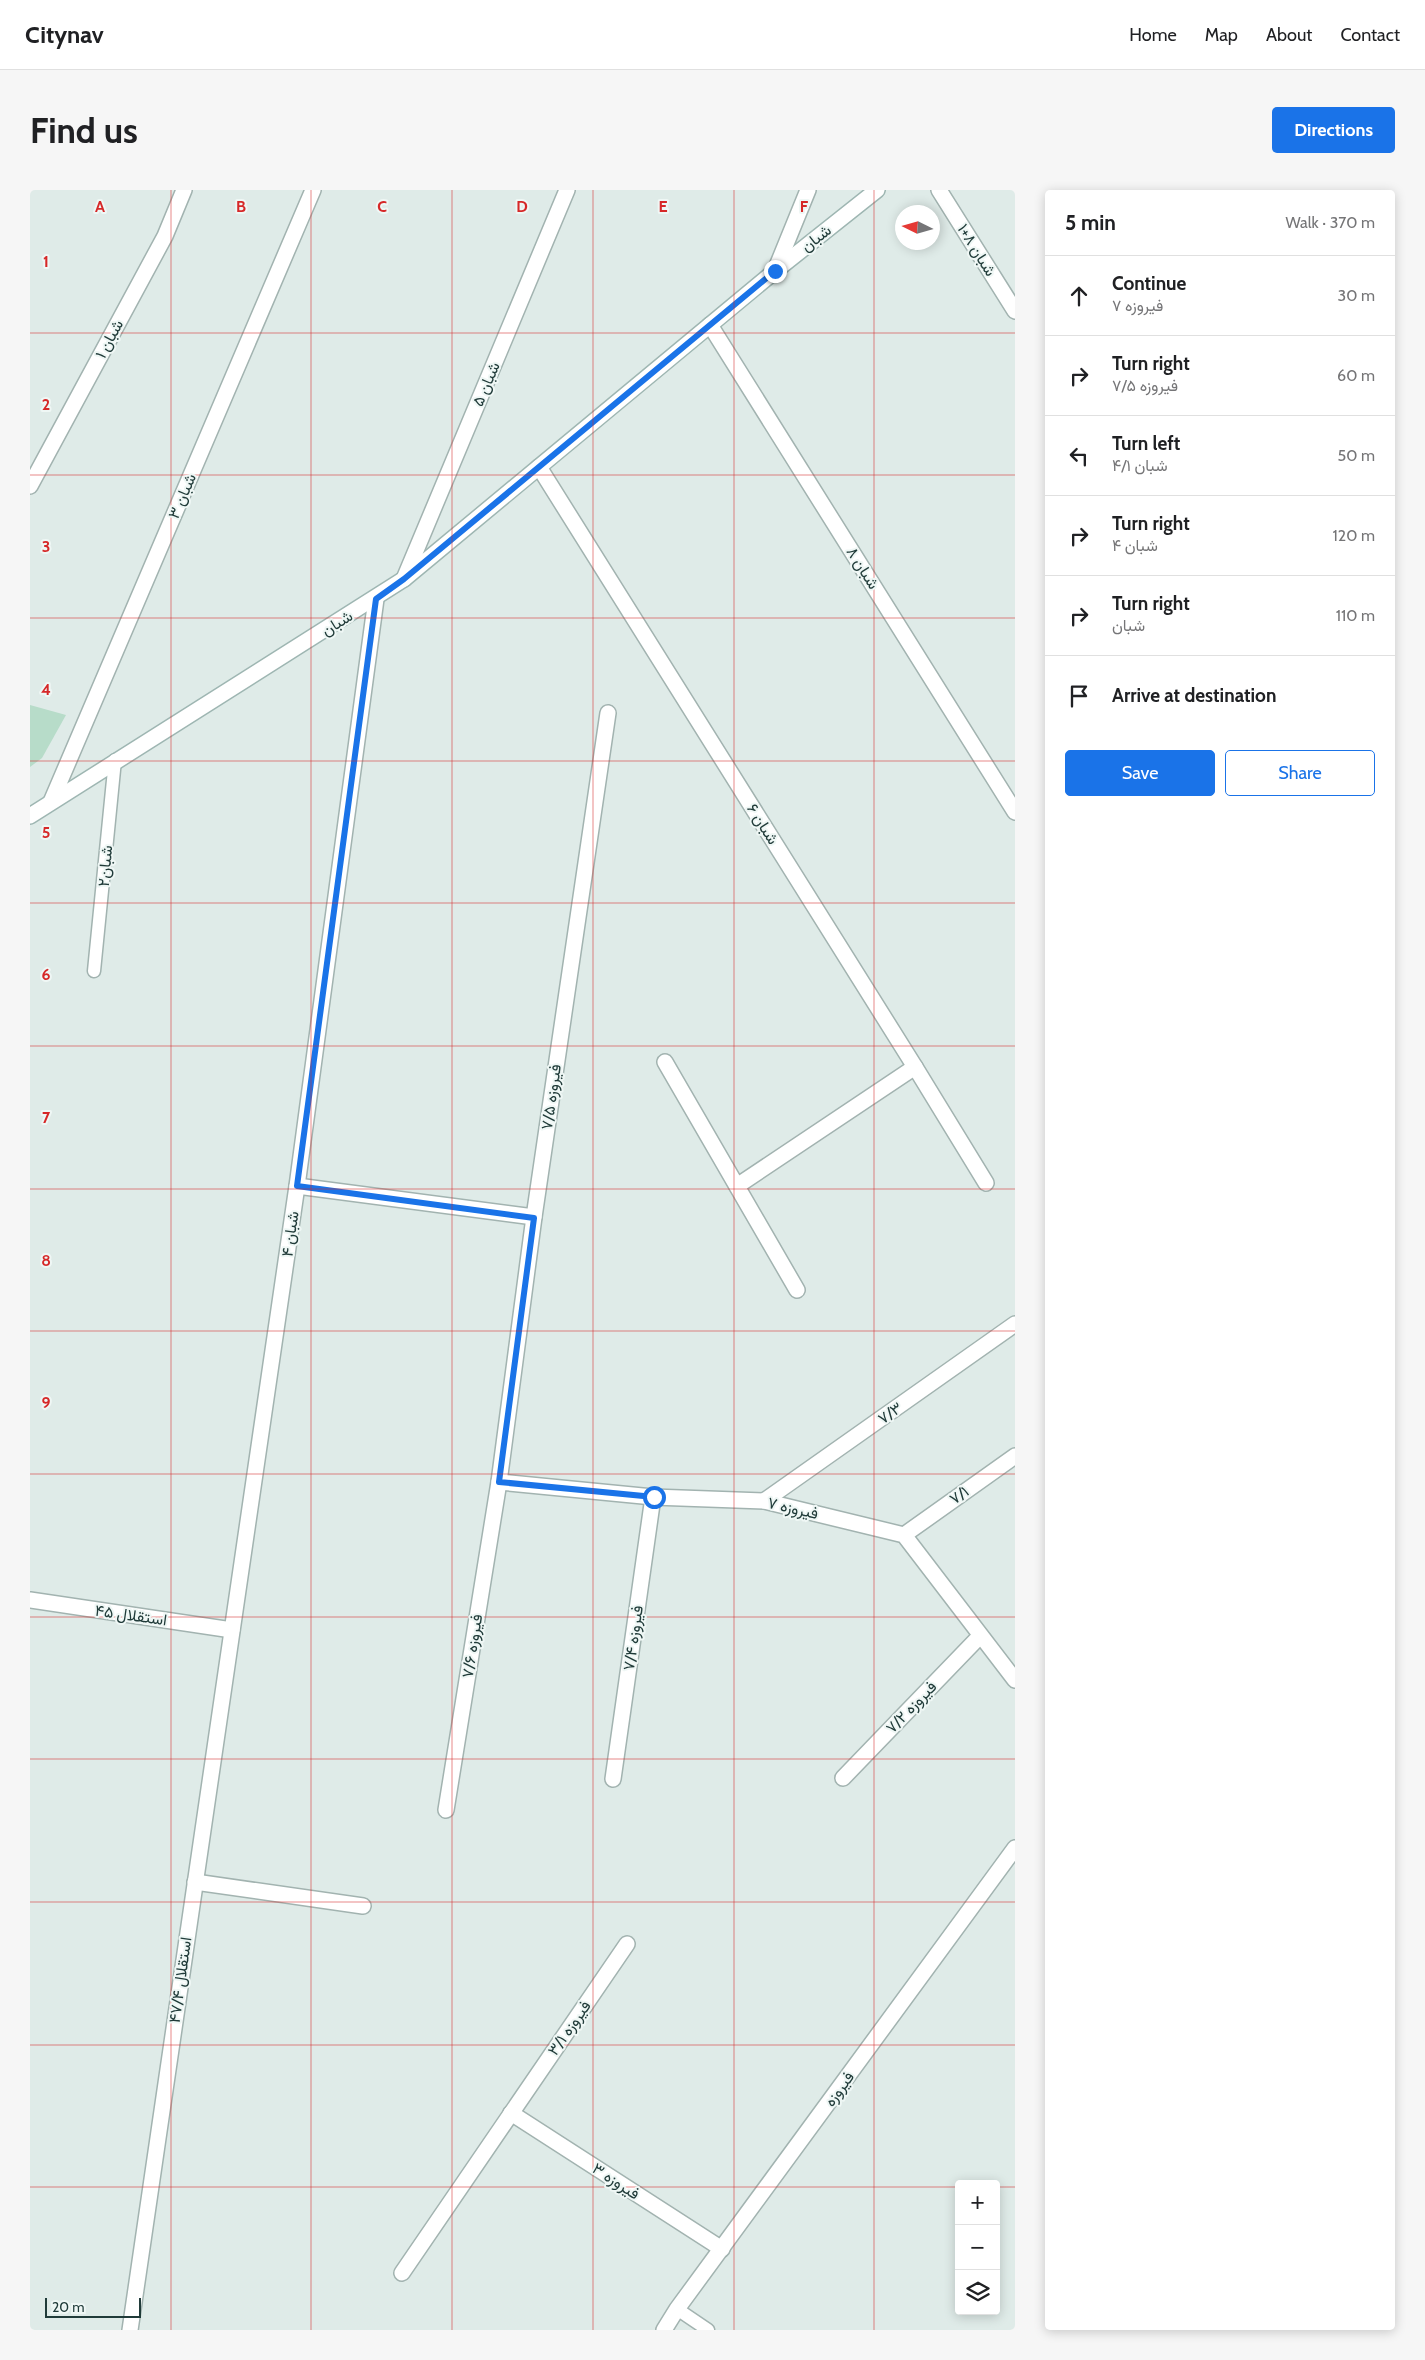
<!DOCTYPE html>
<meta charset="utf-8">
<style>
:root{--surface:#fff;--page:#f6f6f6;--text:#202124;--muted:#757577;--line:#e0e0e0;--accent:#1a73e8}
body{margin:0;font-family:Cabin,Vazirmatn,sans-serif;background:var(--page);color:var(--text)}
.controls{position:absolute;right:15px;bottom:15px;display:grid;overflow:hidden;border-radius:5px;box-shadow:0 2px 12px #0003}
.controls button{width:45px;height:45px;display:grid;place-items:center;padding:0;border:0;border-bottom:1px solid var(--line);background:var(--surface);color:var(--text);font:25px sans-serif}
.compass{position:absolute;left:865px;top:15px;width:45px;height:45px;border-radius:50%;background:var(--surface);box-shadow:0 2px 12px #0003;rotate:275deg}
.scale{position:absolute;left:15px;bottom:12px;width:96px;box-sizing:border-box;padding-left:5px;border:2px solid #203b39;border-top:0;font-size:14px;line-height:18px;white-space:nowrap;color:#203b39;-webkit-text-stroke:4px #eff7f5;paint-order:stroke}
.stop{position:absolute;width:15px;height:15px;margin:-11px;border:4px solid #1a73e8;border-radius:50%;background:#fff}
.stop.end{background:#1a73e8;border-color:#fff;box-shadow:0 1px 5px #0008}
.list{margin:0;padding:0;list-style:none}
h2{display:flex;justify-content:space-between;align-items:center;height:65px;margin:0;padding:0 20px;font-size:21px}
h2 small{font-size:16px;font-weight:400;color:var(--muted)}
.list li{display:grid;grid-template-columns:32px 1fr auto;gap:15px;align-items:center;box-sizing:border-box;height:80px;padding:0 20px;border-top:1px solid var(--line)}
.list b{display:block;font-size:19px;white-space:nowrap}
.list p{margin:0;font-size:16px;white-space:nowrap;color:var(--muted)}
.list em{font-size:16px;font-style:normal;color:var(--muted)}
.actions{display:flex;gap:10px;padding:15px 20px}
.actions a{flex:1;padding:11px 0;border:1px solid var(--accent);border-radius:5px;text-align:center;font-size:18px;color:var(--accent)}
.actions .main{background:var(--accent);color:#fff}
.icon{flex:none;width:28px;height:28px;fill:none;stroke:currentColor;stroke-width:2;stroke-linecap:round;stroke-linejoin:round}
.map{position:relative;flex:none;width:985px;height:2140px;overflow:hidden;border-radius:5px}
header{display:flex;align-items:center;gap:30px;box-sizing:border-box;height:70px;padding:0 25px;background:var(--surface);border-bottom:1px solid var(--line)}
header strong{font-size:24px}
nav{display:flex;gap:28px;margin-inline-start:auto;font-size:18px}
.intro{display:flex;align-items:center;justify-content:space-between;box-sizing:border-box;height:120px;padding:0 30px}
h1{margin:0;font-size:35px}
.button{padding:12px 22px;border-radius:5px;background:var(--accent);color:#fff;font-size:18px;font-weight:700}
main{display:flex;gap:30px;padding:0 30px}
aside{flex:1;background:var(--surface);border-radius:5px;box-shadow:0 2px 12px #0003}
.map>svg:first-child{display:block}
.green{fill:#b7dcc9}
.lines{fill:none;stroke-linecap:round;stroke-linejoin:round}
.lane-casing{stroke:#a2b3b0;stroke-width:15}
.street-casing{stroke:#a2b3b0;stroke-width:18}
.secondary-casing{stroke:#9eb6b2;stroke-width:18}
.lane{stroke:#fff;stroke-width:12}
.street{stroke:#fff;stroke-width:15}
.secondary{stroke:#fff;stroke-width:15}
.route{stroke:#1a73e8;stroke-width:6}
.grid{fill:none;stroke:#d62828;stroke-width:1;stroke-opacity:0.55}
.labels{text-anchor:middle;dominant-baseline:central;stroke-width:4;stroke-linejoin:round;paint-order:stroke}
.street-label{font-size:16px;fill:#203b39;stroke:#eff7f5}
.grid-label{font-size:16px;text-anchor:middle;font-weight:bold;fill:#d62828;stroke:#eff7f5;stroke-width:4;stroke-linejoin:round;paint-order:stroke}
</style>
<header>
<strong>Citynav</strong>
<nav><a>Home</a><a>Map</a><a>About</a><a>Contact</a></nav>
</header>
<div class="intro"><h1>Find us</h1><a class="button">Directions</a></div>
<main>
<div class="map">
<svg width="985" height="2140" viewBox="0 0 985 2140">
<rect width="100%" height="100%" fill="#dfebe8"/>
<!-- green -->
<polygon class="green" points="0,515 36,525 12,568 0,577"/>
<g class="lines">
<!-- lane casing -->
<g class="lane-casing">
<g id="lane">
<polyline points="64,781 85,570"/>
<polyline points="647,2119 678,2140"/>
</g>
</g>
<!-- street casing -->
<g class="street-casing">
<g id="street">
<polyline points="909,0 985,121"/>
<polyline points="745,81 778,0"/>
<polyline points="680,135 985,622"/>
<polyline points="509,277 885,877 956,993"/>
<polyline points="0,296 135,46 154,0"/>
<polyline points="374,389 537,0"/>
<polyline points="21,612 283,0"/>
<polyline points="635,872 767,1100"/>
<polyline points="267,996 504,1027"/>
<polyline points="707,996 885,877"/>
<polyline points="469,1292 623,1307 734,1311 874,1345 985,1490"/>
<polyline points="734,1311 985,1134"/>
<polyline points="874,1345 985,1266"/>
<polyline points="0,1410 202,1440"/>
<polyline points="813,1588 950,1446"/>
<polyline points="583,1589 623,1307"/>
<polyline points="416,1620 469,1292 504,1027 578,523"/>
<polyline points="165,1692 333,1716"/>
<polyline points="481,1923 692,2059"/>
<polyline points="372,2083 597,1754"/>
<polyline points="100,2140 267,996 346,409"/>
<polyline points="634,2140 647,2119 985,1658"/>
</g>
</g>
<!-- secondary casing -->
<g class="secondary-casing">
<polyline id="secondary" points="0,626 374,389 745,81 847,0"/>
</g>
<!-- lane -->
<use href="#lane" class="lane"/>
<!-- street -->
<use href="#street" class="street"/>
<!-- secondary -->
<use href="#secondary" class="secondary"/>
</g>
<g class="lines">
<!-- route -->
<polyline class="route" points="624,1307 469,1292 504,1028 267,996 346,409 374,389 745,81"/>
</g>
<!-- grid -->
<path class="grid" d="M141 0V2140M281 0V2140M422 0V2140M563 0V2140M704 0V2140M844 0V2140M0 143H985M0 285H985M0 428H985M0 571H985M0 713H985M0 856H985M0 999H985M0 1141H985M0 1284H985M0 1427H985M0 1569H985M0 1712H985M0 1855H985M0 1997H929M966 1997H985"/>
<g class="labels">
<!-- street labels -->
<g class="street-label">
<text transform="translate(786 48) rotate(-38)">شبان</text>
<text transform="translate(947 60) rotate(58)">۱+۸ شبان</text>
<text transform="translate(79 149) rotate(-62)">۱ شبان</text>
<text transform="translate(456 194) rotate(-67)">۵ شبان</text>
<text transform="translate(152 306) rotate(-67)">۳ شبان</text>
<text transform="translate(833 378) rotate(58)">۸ شبان</text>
<text transform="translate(307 433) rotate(-32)">شبان</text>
<text transform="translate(733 634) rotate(58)">۶ شبان</text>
<text transform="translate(75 676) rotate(-85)">شبان۲</text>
<text transform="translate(521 907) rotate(-82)">۷/۵ فیروزه</text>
<text transform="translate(260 1044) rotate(-82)">۴ شبان</text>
<text transform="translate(860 1223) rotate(-35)">۷/۳</text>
<text transform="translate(929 1305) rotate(-35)">۷/۱</text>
<text transform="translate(763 1318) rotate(13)">۷ فیروزه</text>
<text transform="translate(101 1425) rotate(8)">۴۵ استقلال</text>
<text transform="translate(603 1448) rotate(-82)">۷/۴ فیروزه</text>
<text transform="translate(442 1456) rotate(-81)">۷/۶ فیروزه</text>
<text transform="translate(881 1517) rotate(-46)">۷/۲ فیروزه</text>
<text transform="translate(150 1790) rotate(-82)">۴۷/۴ استقلال</text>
<text transform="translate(539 1838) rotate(-55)">۳/۱ فیروزه</text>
<text transform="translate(809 1899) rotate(-54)">فیروزه</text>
<text transform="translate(586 1991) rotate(33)">۳ فیروزه</text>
</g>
</g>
<g class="grid-label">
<text x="70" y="22">A</text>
<text x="211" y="22">B</text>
<text x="352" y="22">C</text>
<text x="492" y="22">D</text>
<text x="633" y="22">E</text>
<text x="774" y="22">F</text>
<text x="16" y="77">1</text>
<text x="16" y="220">2</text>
<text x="16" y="362">3</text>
<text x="16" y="505">4</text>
<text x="16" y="648">5</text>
<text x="16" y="790">6</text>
<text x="16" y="933">7</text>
<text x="16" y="1076">8</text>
<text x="16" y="1218">9</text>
</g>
</svg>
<div class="controls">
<button>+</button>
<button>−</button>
<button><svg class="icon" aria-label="layers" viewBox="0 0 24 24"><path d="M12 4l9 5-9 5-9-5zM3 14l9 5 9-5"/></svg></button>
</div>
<svg class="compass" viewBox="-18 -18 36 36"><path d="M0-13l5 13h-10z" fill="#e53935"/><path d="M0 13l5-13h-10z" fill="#757577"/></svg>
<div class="scale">20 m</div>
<div class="stop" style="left:624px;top:1307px"></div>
<div class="stop end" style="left:745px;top:81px"></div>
</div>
<aside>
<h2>5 min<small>Walk · 370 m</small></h2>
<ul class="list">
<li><svg class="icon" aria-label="ahead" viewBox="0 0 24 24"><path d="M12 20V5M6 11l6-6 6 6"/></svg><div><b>Continue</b><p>۷ فیروزه</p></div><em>30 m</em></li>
<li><svg class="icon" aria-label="right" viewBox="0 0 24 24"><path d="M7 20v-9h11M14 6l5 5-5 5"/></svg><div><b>Turn right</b><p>۷/۵ فیروزه</p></div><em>60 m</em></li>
<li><svg class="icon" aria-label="left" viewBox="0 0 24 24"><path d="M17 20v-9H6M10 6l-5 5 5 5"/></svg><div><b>Turn left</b><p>۴/۱ شبان</p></div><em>50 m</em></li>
<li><svg class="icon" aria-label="right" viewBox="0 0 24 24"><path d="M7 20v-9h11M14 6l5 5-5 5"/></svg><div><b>Turn right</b><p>۴ شبان</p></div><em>120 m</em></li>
<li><svg class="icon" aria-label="right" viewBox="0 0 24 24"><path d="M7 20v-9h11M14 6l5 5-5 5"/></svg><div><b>Turn right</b><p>شبان</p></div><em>110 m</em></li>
<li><svg class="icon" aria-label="arrive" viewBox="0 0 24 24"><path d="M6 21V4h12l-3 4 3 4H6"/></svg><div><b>Arrive at destination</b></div></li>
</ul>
<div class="actions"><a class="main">Save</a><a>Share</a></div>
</aside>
</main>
